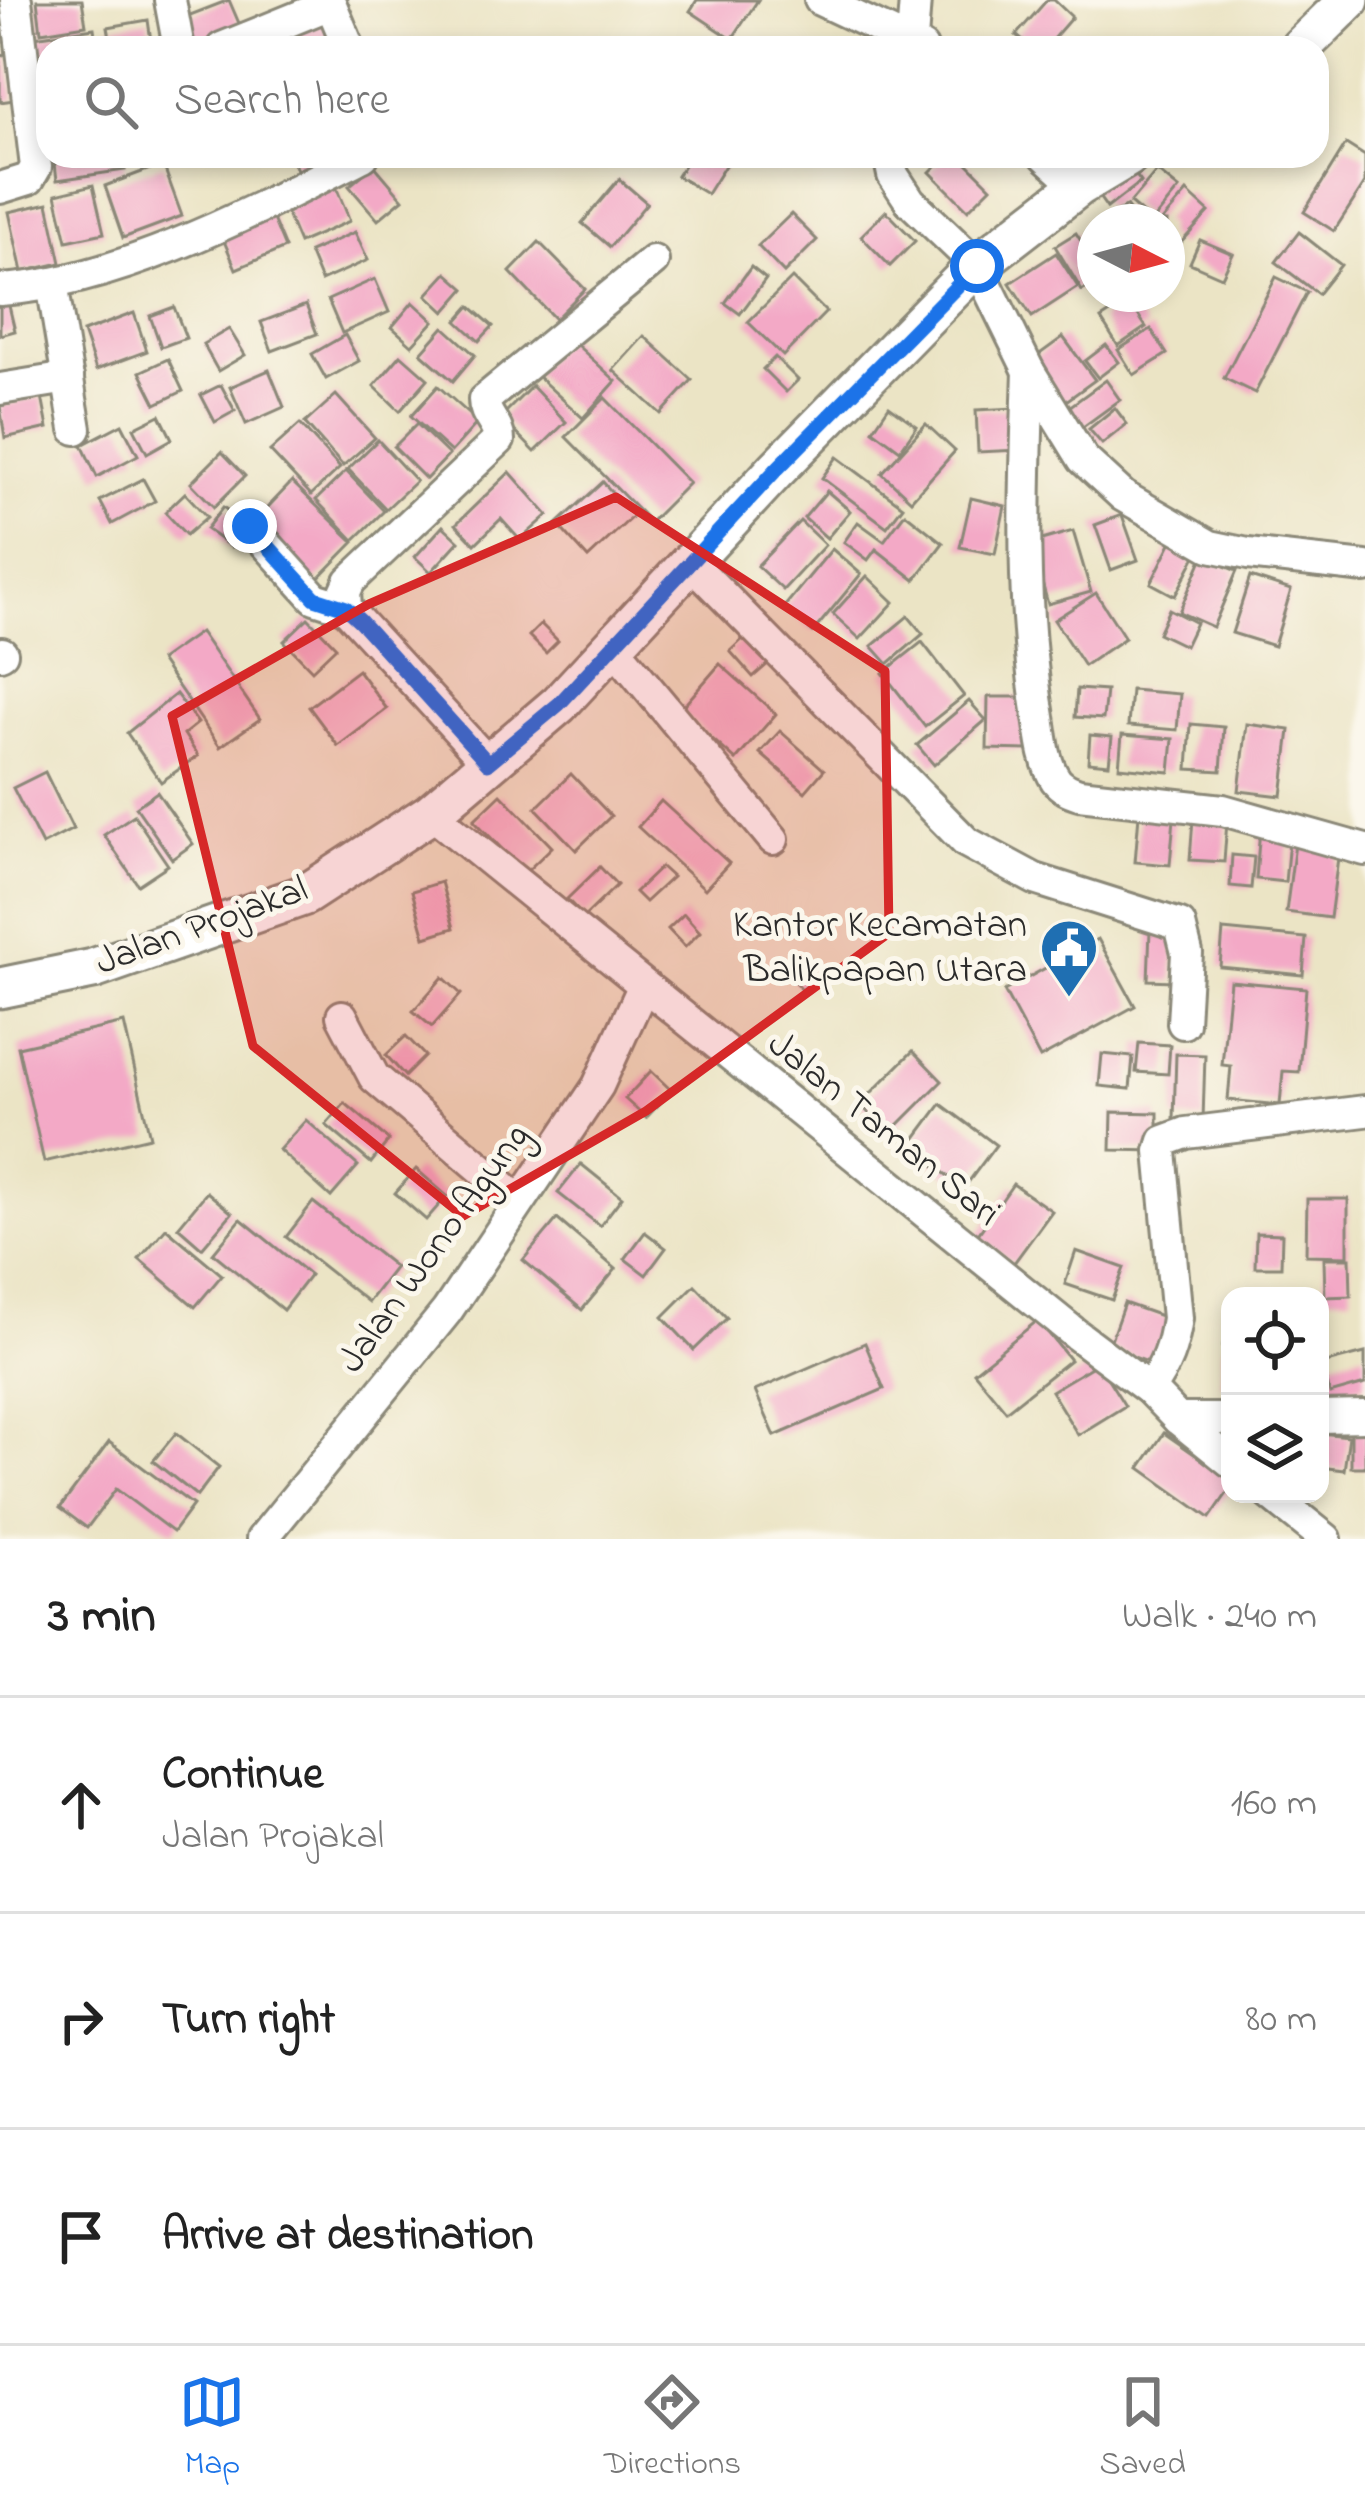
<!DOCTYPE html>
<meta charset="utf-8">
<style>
:root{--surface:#fff;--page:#f6f6f6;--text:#222;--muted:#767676;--line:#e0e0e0;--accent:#1a73e8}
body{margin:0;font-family:"Indie Flower",sans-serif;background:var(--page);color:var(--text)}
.controls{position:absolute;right:36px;bottom:36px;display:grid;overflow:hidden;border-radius:24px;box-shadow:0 6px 18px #0003}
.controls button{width:108px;height:108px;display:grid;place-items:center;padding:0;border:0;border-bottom:3px solid var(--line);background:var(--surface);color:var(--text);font:60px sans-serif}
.compass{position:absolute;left:1077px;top:204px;width:108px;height:108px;border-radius:50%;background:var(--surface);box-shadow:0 6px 18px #0003;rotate:96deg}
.stop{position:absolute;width:36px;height:36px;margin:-27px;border:9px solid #1a73e8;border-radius:50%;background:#fff}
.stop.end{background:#1a73e8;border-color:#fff;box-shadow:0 3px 12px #0008}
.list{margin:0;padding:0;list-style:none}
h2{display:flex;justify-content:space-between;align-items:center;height:156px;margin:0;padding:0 48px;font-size:51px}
h2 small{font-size:39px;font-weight:400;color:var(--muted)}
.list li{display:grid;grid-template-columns:78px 1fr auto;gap:36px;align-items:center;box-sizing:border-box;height:216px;padding:0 48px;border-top:3px solid var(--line)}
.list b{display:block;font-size:45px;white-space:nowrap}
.list p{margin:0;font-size:39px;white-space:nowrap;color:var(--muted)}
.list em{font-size:39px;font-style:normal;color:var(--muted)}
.icon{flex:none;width:66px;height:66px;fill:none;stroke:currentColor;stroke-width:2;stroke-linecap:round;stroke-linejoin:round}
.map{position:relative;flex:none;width:1365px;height:1539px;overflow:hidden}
.search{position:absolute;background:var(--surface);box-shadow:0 6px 18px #0003;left:36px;right:36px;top:36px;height:132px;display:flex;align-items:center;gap:30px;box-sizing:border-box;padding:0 42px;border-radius:36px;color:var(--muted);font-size:45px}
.sheet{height:804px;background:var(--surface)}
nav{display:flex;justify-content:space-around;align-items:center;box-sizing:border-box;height:168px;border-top:3px solid var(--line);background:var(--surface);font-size:33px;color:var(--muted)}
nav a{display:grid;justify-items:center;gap:6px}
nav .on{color:var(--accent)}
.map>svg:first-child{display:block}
.building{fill:#f3a9c6}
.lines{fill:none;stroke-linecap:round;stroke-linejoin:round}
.minor-casing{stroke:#8b8878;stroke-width:36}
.major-casing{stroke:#8b8878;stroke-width:45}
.minor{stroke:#fff;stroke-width:30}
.major{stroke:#fff;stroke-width:39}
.route{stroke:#1a73e8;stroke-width:15}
.marked{fill:#d62828;fill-opacity:0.2;stroke:#d62828;stroke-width:9;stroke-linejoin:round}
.labels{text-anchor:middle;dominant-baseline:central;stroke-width:10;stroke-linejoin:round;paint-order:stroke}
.poi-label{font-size:39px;fill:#2b2b2b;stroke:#fbf7ec;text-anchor:end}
.street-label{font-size:39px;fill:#2b2b2b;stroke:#fbf7ec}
</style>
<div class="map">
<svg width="1365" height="1539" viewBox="0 0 1365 1539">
<rect width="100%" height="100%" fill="#fbf7ec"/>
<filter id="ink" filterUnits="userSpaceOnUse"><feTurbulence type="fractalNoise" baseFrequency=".00833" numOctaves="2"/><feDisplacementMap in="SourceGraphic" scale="24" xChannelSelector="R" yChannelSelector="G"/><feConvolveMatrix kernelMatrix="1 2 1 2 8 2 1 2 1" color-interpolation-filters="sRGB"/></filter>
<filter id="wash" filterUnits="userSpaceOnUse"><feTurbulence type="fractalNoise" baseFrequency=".004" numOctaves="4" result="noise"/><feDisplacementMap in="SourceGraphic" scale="48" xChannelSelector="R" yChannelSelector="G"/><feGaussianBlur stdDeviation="2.7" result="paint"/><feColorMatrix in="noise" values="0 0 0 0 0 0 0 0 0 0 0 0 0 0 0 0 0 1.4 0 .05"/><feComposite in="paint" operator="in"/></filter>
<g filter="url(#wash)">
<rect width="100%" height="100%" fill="#ebe4c5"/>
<g id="blocks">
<!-- building -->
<g class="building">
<polygon points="37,0 82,0 86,25 41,32"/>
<polygon points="229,0 241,28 188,48 177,20"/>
<polygon points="697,0 758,0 732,39 690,11"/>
<polygon points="1047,0 1054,0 1072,17 1045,48 1031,48 1016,35"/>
<polygon points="322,19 335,48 283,48 279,38"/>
<polygon points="148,20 152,48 112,48 108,27"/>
<polygon points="94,28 97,48 48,48 48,77 40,79 34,37"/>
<polygon points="7,54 14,100 0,102 0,55"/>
<polygon points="1346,144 1365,156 1365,183 1334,231 1304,212"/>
<polygon points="54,156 123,156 125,170 57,180"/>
<polygon points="291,156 328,156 297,170"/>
<polygon points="690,156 731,156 707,194 677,176"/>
<polygon points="946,156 960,156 991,187 968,210 930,172"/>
<polygon points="1125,161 1141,182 1107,208 1092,187"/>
<polygon points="163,164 182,216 123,238 105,186"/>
<polygon points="374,165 403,199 378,220 349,186"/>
<polygon points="1157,171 1179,189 1152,222 1130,203"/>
<polygon points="619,179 647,203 610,247 582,223"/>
<polygon points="334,182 350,221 299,243 283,205"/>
<polygon points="93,185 104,233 67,241 56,194"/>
<polygon points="1187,192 1209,212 1178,246 1167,235 1167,222 1161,222"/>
<polygon points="48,203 61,263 22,272 9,212"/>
<polygon points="1126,206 1138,222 1104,222"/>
<polygon points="886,211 915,241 890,266 861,236"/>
<polygon points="270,212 285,248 236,269 221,234"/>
<polygon points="791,214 817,240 784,273 758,246"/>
<polygon points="355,232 368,260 321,281 309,252"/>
<polygon points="1299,232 1341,265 1318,294 1276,262"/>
<polygon points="1076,233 1095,264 1095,283 1082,291 1055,246"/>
<polygon points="1200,240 1233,254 1222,277 1190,263"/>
<polygon points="539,242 585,289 555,319 510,272"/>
<polygon points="1056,253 1078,287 1032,317 1010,283"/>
<polygon points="751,267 766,279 740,314 725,303"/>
<polygon points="447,273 465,289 445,312 427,295"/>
<polygon points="1276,277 1307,292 1255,393 1224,378"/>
<polygon points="792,278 826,312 783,356 748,322"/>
<polygon points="375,279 389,312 342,333 328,300"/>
<polygon points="6,293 15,331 0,335 0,295"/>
<polygon points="1129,301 1146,327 1118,346 1101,319"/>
<polygon points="413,302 434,321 412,345 392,327"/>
<polygon points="306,305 317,334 272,351 261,322"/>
<polygon points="470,306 493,326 479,341 457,321"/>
<polygon points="174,307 186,338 161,347 150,316"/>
<polygon points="134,313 147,351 96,370 83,332"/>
<polygon points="444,327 475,355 453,381 421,353"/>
<polygon points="229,329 245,355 218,371 203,344"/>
<polygon points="1151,329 1167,354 1134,375 1118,350"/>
<polygon points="345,335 359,361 326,379 312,354"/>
<polygon points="567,336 616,381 583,418 534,373"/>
<polygon points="644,336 692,380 661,414 613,370"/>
<polygon points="1063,337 1095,380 1062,404 1030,361"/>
<polygon points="1106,345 1119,362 1098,378 1085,361"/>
<polygon points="401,355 428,379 400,411 374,386"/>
<polygon points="775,357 798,380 786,392 763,369"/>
<polygon points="168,359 183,391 156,404 140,372"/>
<polygon points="269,370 284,407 246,424 230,387"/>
<polygon points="1106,380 1120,400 1076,432 1062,412"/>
<polygon points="221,385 235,411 215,422 201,395"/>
<polygon points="438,386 478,422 451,452 411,416"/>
<polygon points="532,386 566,422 535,452 501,417"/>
<polygon points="336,395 375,438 343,466 305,423"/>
<polygon points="42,397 48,428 5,438 0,406"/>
<polygon points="605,398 689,483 650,522 566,437"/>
<polygon points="889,406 917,426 900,450 873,430"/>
<polygon points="1016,408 1019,450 978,452 976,410"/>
<polygon points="1115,408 1127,424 1102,444 1089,429"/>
<polygon points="160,415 172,439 147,453 134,428"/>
<polygon points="122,424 138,455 97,477 82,445"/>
<polygon points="300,424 340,468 311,495 270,451"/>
<polygon points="417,424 449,455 426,479 394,447"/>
<polygon points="926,424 955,451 911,500 882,473"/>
<polygon points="378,440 416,481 386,509 348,469"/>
<polygon points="222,452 245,476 214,507 191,483"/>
<polygon points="837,457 903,506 887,527 822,478"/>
<polygon points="346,471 384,511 354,540 316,500"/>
<polygon points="510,472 548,515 520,540 501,519 475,544 456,524"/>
<polygon points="143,479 155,501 112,524 100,501"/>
<polygon points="292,482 354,542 310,587 248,528"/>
<polygon points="603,482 633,516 588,558 557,524"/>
<polygon points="827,491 850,511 827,538 804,518"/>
<polygon points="185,493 207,517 186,535 165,512"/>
<polygon points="971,498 1005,506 995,554 960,547"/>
<polygon points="223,507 248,526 231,547 206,529"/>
<polygon points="905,513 943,543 915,580 876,549 868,560 844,542 858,522 884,541"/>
<polygon points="1122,515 1138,560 1111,570 1095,525"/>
<polygon points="800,521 825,545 783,590 757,566"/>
<polygon points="443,526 459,541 431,572 415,557"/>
<polygon points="1073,531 1091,592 1048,604 1031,543"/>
<polygon points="1173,539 1198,552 1175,596 1151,583"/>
<polygon points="832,549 861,574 813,632 784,607"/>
<polygon points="1203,557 1237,571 1213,627 1179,612"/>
<polygon points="867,576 894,602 860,639 833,614"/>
<polygon points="1250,577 1291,590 1274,646 1232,633"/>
<polygon points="1096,593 1125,638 1084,666 1054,620"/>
<polygon points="1169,609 1196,623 1185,646 1158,633"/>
<polygon points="908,616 923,634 888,664 872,646"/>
<polygon points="308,618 336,647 312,670 284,641"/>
<polygon points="541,624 558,641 546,653 529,636"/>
<polygon points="200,632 260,719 220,747 160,660"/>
<polygon points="744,638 768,664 753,677 730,651"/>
<polygon points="922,642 964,696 925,727 883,673"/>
<polygon points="720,664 776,714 736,760 680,710"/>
<polygon points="358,670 387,709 338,746 309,707"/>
<polygon points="1077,689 1106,691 1103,719 1075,717"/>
<polygon points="1131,690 1180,694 1177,730 1128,726"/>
<polygon points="176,694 198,723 184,734 198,756 161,782 127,733"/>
<polygon points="988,697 1030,697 1029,750 987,749"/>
<polygon points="969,701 986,720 934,765 917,745"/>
<polygon points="1191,724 1224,727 1221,771 1188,769"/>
<polygon points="1247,724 1290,730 1282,796 1239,791"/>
<polygon points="780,731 824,770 805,792 760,753"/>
<polygon points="1090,735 1112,737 1109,764 1088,762"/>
<polygon points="1122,735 1173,739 1170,772 1119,767"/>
<polygon points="45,772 73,829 42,845 13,788"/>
<polygon points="571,774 611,816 576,850 536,808"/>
<polygon points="157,792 193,844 172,859 136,807"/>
<polygon points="501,794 552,847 525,873 474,820"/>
<polygon points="661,801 729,863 705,889 638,827"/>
<polygon points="1140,803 1175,807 1170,865 1135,862"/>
<polygon points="134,815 168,865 138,885 104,835"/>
<polygon points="1193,819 1227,821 1224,862 1190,860"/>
<polygon points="1260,828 1290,831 1285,882 1256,879"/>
<polygon points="1295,844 1339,850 1330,918 1286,912"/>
<polygon points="1232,855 1254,857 1251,888 1230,886"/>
<polygon points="600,867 617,885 584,917 567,899"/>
<polygon points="661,867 672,877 645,902 635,892"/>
<polygon points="441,882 454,928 425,937 412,891"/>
<polygon points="684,914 700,932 685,947 668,929"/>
<polygon points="1150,930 1175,932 1173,981 1148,980"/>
<polygon points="1223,930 1306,938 1303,975 1220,967"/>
<polygon points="1098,939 1135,1006 1040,1058 1004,991"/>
<polygon points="801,967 813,980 802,990 791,978"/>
<polygon points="443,977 461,994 432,1027 413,1011"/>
<polygon points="1230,981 1306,988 1299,1072 1283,1071 1280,1105 1228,1100 1231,1066 1222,1065"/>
<polygon points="124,1023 150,1137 44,1162 18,1047"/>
<polygon points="406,1036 425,1056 405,1076 386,1055"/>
<polygon points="1139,1043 1170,1045 1168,1074 1136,1072"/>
<polygon points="913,1051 942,1081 889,1134 860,1104"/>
<polygon points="1102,1054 1133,1057 1130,1089 1099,1086"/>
<polygon points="1176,1054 1205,1055 1203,1120 1174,1119"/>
<polygon points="651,1071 672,1091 646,1118 625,1099"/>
<polygon points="345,1103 389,1140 371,1163 326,1125"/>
<polygon points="941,1104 996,1145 964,1188 909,1147"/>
<polygon points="1112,1112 1158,1113 1158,1151 1111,1150"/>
<polygon points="306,1120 358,1166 331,1197 279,1150"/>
<polygon points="581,1164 622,1197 600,1226 558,1193"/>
<polygon points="416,1169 447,1196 426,1220 395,1193"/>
<polygon points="1013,1184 1052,1211 1014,1263 977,1236"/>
<polygon points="207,1192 232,1213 202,1248 178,1227"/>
<polygon points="1307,1199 1348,1199 1348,1256 1306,1255"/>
<polygon points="313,1202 395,1267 368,1302 286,1237"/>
<polygon points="241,1219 310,1275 283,1310 213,1253"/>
<polygon points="557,1219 616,1269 582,1310 523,1260"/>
<polygon points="166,1228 222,1275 195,1307 139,1259"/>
<polygon points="645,1232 666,1248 646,1275 625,1259"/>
<polygon points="1256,1233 1282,1234 1281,1267 1255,1267"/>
<polygon points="1076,1251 1124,1268 1112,1300 1065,1284"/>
<polygon points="1324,1258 1350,1258 1351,1296 1325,1297"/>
<polygon points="695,1285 727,1318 694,1350 663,1317"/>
<polygon points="1124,1303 1175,1321 1159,1366 1108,1348"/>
<polygon points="1038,1320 1070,1360 1006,1411 974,1372"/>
<polygon points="865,1343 884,1389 775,1436 755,1391"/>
<polygon points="1223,1345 1230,1345 1230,1384 1221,1383"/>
<polygon points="1365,1353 1365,1384 1330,1394 1322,1364"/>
<polygon points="1098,1363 1125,1406 1078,1435 1051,1391"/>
<rect x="1351" y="1431" width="14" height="36"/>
<polygon points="176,1433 219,1467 197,1496 153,1461"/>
<polygon points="1164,1433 1230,1479 1230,1489 1210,1518 1140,1468"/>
<polygon points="1320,1433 1349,1436 1344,1470 1320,1467"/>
<polygon points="109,1442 193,1505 173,1532 116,1489 87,1528 60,1508"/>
</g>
</g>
</g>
<g filter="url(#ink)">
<use href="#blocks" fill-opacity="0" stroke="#8b8878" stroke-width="3"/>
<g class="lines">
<!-- minor casing -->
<g class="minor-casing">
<g id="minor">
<polyline points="170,0 179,48"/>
<polyline points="329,0 349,48"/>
<polyline points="820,0 922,48"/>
<polyline points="912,40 915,0"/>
<polyline points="222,48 330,4"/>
<polyline points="889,156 893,175 910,201 977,265 1029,371 1083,459 1123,496 1210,546 1248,554 1365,567"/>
<polyline points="1046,156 1079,186"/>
<polyline points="0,188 29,179 36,167 16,0"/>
<polyline points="52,283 76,429"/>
<path d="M0 290C119 283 258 209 363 156"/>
<path d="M1029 371C1025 486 1020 603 1039 717 1042 737 1044 763 1056 780 1062 788 1070 791 1079 794L1223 810 1365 850"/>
<polyline points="0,389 68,378"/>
<polyline points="250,526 315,598 346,608"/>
<polyline points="691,563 966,842 1035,879 1180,925 1187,953 1183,1023"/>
<polyline points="613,646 773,839"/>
<polyline points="0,654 2,653"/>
<path d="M488 763 346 608 345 592 350 581 499 440C499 424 484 416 484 400L653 261"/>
<polyline points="431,813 1077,1335 1149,1389 1178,1419 1230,1461"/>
<polyline points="342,1016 374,1077 520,1201"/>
<path d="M1149 1389C1166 1366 1173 1346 1177 1318L1161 1151 1164 1141 1186 1133 1365 1111"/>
<polyline points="1320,1417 1365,1416"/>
<polyline points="1178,1419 1230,1419"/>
<polyline points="1270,1494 1326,1539"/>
<polyline points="262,1539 447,1311 598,1086 643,987"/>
</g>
</g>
<!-- major casing -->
<g class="major-casing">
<g id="major">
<polyline points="1300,48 1349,0"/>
<polyline points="0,988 93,969 305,895 431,813 559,704 776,470 977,265 1079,186 1129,156"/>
</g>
</g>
<!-- minor -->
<use href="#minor" class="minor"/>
<!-- major -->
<use href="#major" class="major"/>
</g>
</g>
<g class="lines" filter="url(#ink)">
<!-- route -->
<polyline class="route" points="250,526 315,598 346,608 360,621 488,763 559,704 776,470 977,266"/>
</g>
<!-- marked area -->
<path class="marked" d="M616 497 885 671 889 933 646 1111 463 1216 253 1046 172 716 369 604Z"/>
<!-- icons -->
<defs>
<g id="civic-pin" transform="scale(3)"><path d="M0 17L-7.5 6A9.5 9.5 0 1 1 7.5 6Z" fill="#1f6fb2" stroke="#fbf7ec"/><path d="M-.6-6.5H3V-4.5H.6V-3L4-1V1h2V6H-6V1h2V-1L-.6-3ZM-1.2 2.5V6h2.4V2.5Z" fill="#fff"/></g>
</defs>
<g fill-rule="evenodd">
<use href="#civic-pin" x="1069" y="948"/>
</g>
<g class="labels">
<!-- poi labels -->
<g class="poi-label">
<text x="1027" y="926">Kantor Kecamatan<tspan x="1027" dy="45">Balikpapan Utara</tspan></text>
</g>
<!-- street labels -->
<g class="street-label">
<text transform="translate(202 927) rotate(-20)">Jalan Projakal</text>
<text transform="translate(883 1130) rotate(39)">Jalan Taman Sari</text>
<text transform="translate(435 1249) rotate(-54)">Jalan Wono Agung</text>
</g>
</g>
</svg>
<div class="controls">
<button><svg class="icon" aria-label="locate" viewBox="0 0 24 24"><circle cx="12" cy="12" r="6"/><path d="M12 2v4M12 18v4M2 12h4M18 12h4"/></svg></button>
<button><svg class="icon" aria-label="layers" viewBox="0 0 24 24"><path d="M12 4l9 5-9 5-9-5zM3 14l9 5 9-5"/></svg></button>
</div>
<svg class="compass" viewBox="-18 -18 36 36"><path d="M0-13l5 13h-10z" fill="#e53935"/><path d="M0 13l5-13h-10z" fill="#767676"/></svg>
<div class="stop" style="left:977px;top:266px"></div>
<div class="stop end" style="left:250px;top:526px"></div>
<div class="search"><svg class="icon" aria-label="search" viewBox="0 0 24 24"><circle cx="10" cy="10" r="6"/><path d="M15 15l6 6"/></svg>Search here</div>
</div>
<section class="sheet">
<h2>3 min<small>Walk · 240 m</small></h2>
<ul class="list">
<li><svg class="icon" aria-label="ahead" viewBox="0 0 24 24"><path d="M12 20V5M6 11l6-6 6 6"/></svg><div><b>Continue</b><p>Jalan Projakal</p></div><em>160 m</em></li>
<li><svg class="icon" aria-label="right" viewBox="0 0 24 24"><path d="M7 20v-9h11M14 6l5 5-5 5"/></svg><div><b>Turn right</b></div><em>80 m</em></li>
<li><svg class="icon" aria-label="arrive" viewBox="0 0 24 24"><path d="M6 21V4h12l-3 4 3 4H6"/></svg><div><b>Arrive at destination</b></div></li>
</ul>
</section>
<nav>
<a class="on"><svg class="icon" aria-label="map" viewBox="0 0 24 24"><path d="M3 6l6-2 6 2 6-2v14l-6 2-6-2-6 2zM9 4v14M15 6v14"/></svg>Map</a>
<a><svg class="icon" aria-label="directions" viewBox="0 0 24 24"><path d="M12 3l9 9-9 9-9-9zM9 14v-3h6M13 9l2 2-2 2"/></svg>Directions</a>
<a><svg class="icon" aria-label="saved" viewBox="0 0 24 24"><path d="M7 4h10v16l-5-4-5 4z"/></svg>Saved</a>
</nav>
